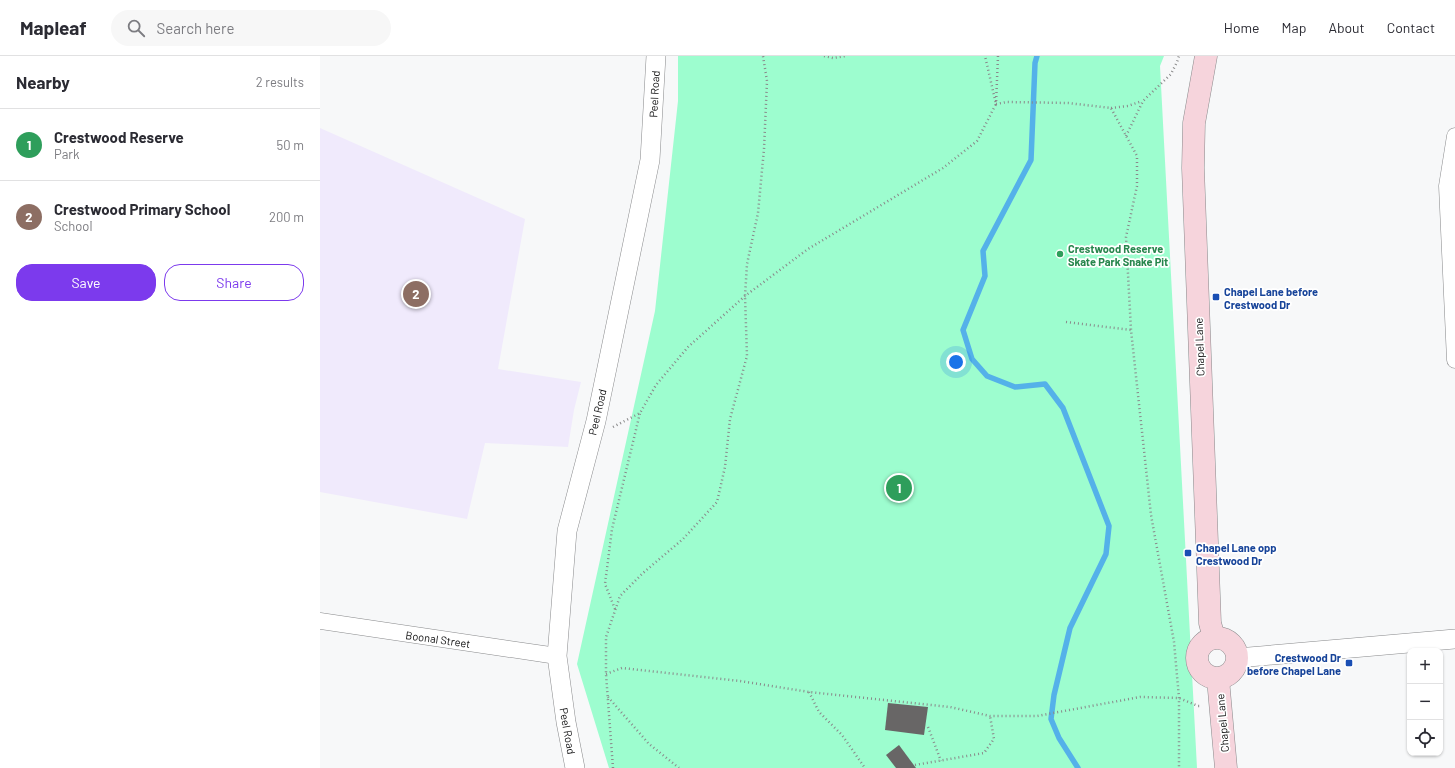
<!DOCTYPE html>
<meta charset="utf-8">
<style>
:root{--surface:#fff;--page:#f7f7f7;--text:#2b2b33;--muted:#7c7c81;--line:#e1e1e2;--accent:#7c3aed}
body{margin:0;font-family:Barlow,sans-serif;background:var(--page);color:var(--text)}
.controls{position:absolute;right:12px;bottom:12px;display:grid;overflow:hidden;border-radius:8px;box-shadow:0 1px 3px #0004}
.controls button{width:36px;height:36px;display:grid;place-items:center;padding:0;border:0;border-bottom:1px solid var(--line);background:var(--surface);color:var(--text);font:20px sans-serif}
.you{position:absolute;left:636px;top:306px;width:14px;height:14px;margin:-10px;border:3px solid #fff;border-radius:50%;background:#1a73e8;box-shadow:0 0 0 6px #1a73e833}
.badge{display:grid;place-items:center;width:26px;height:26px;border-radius:50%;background:var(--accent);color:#fff;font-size:13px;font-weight:700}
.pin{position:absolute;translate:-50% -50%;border:2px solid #fff;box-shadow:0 1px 4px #0006}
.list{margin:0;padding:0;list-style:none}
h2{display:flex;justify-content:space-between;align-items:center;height:52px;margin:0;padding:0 16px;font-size:17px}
h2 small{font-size:13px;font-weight:400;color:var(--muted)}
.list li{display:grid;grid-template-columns:26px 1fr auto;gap:12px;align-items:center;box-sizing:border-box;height:72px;padding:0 16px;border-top:1px solid var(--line)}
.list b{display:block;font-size:15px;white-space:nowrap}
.list p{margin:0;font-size:13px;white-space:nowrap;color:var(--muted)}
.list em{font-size:13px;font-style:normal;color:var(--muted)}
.actions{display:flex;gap:8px;padding:12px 16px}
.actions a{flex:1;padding:9px 0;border:1px solid var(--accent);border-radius:16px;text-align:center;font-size:14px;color:var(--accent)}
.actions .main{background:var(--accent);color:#fff}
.icon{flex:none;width:22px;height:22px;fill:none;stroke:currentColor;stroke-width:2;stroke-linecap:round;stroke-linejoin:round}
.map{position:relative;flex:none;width:1135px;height:712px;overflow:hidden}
header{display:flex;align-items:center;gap:24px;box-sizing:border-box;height:56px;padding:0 20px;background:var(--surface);border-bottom:1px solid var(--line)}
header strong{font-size:19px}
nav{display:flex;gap:22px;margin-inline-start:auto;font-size:14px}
.search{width:280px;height:36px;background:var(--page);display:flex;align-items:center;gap:10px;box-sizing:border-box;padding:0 14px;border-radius:22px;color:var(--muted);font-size:15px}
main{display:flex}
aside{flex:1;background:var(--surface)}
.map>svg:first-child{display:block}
.education{fill:#f0eafc}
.green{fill:#9dfdcf}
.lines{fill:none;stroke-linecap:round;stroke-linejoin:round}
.stream{stroke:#54b1e9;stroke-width:5.5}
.building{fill:#686666}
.minor-casing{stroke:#88898b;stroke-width:17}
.tertiary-casing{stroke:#88898b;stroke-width:20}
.secondary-casing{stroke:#88898b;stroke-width:23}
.path{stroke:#89898a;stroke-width:2.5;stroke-dasharray:1 3;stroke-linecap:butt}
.minor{stroke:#fff;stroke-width:16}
.tertiary{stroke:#fff;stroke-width:19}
.secondary{stroke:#f6d4dc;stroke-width:22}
.leisure-dot{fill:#2e9e5b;stroke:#fff;stroke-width:1.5}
.transit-dot{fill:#1a4fb4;stroke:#fff;stroke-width:1.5}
.labels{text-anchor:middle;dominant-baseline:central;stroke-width:3.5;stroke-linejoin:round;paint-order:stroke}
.street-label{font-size:11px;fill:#0f0f10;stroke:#fff}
.leisure-label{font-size:11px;font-weight:bold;fill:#27864d;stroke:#fff;text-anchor:start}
.transit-label{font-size:11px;font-weight:bold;fill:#164399;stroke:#fff;text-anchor:start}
</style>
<header>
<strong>Mapleaf</strong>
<div class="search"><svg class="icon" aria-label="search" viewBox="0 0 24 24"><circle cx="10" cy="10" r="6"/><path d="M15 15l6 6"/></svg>Search here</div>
<nav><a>Home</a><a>Map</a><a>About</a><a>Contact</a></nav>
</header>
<main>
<aside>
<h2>Nearby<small>2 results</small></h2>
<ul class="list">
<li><span class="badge" style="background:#2e9e5b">1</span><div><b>Crestwood Reserve</b><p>Park</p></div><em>50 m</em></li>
<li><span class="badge" style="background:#8d6e63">2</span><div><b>Crestwood Primary School</b><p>School</p></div><em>200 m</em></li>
</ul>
<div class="actions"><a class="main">Save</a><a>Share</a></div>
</aside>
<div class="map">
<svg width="1135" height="712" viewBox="0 0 1135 712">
<rect width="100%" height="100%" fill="#f7f8f9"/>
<!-- education -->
<polygon class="education" points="0,72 205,163 178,313 261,326 254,354 248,391 165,387 147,463 0,436"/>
<!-- green -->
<polygon class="green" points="358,0 844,0 840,10 877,712 289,712 257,608 335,255 358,45"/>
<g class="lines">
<!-- stream -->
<polyline class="stream" points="717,0 715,7 711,104 663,195 665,220 643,274 652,303 667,320 695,331 725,328 743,352 789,470 786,498 750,572 734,639 731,663 739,682 758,712"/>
</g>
<!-- building -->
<g class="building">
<polygon points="568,647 608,651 604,679 565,674"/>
<polygon points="579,689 596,712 576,712 566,699"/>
</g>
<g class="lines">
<!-- minor casing -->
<g class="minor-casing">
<g id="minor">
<polyline points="1135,80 1127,130 1135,304"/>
<polyline points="0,565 237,600"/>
</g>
</g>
<!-- tertiary casing -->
<g class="tertiary-casing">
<g id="tertiary">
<polyline points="917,602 1135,583"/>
<polyline points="255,712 246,666 237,600 247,475 276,365 330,104 336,0"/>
</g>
</g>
<!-- secondary casing -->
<g class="secondary-casing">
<g id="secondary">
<polyline points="886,0 874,67 873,112 890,567 894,582"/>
<circle cx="897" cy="602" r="20"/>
<polyline points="898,623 906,712"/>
</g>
</g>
<!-- path -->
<g class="path">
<polyline points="504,0 513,2 526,0"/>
<polyline points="678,0 676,48 687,46 748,47 791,52 817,100 817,130 806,181 811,274 831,459 854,586 859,642 859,712"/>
<polyline points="791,52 808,50 822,45"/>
<polyline points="806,80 823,45 851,18 857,6 859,0"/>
<polyline points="746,266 811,274"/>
<polyline points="293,371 320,357 336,329 368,291 425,240 488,193 623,112 657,85 676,48 665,0"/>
<polyline points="295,553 285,528 292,473 320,357"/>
<polyline points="286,618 302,612 420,625 489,636 630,651 670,660 717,660 820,641 859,642 878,650 882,650"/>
<polyline points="489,636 499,656 522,679 545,712"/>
<polyline points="288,641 329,688 359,712"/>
<polyline points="608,671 621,705"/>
<polyline points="595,709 664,697 674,683 670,660"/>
<polyline points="293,712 286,618 286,581 300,540 323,517 363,483 397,446 405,411 410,363 427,300 425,240 427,208 438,157 444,93 447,25 443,0"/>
</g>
<!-- minor -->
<use href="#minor" class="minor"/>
<!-- tertiary -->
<use href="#tertiary" class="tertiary"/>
<!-- secondary -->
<use href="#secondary" class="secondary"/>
</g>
<!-- markers -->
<circle class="leisure-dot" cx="740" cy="198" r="4"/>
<g class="transit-dot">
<rect x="892" y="237" width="8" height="8" rx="2"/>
<rect x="864" y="493" width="8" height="8" rx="2"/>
<rect x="1025" y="603" width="8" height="8" rx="2"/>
</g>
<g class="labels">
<!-- street labels -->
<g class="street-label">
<text transform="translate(334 38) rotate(-87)">Peel Road</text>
<text transform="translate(879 291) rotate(-92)">Chapel Lane</text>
<text transform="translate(277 356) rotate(-77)">Peel Road</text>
<text transform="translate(118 583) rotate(8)">Boonal Street</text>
<text transform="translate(902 667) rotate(-95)">Chapel Lane</text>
<text transform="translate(248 675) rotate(80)">Peel Road</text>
</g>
<!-- leisure labels -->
<g class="leisure-label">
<text x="748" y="192">Crestwood Reserve<tspan x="748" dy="13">Skate Park Snake Pit</tspan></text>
</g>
<!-- transit labels -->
<g class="transit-label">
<text x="904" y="235">Chapel Lane before<tspan x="904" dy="13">Crestwood Dr</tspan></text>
<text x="876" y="491">Chapel Lane opp<tspan x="876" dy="13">Crestwood Dr</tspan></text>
<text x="1021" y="601" text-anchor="end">Crestwood Dr<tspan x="1021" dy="13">before Chapel Lane</tspan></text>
</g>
</g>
</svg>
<div class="controls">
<button>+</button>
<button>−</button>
<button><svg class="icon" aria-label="locate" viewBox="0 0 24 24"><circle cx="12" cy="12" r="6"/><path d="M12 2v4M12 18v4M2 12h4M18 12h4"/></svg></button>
</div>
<div class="you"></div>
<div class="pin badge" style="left:579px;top:432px;background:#2e9e5b">1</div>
<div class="pin badge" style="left:96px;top:238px;background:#8d6e63">2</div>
</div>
</main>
